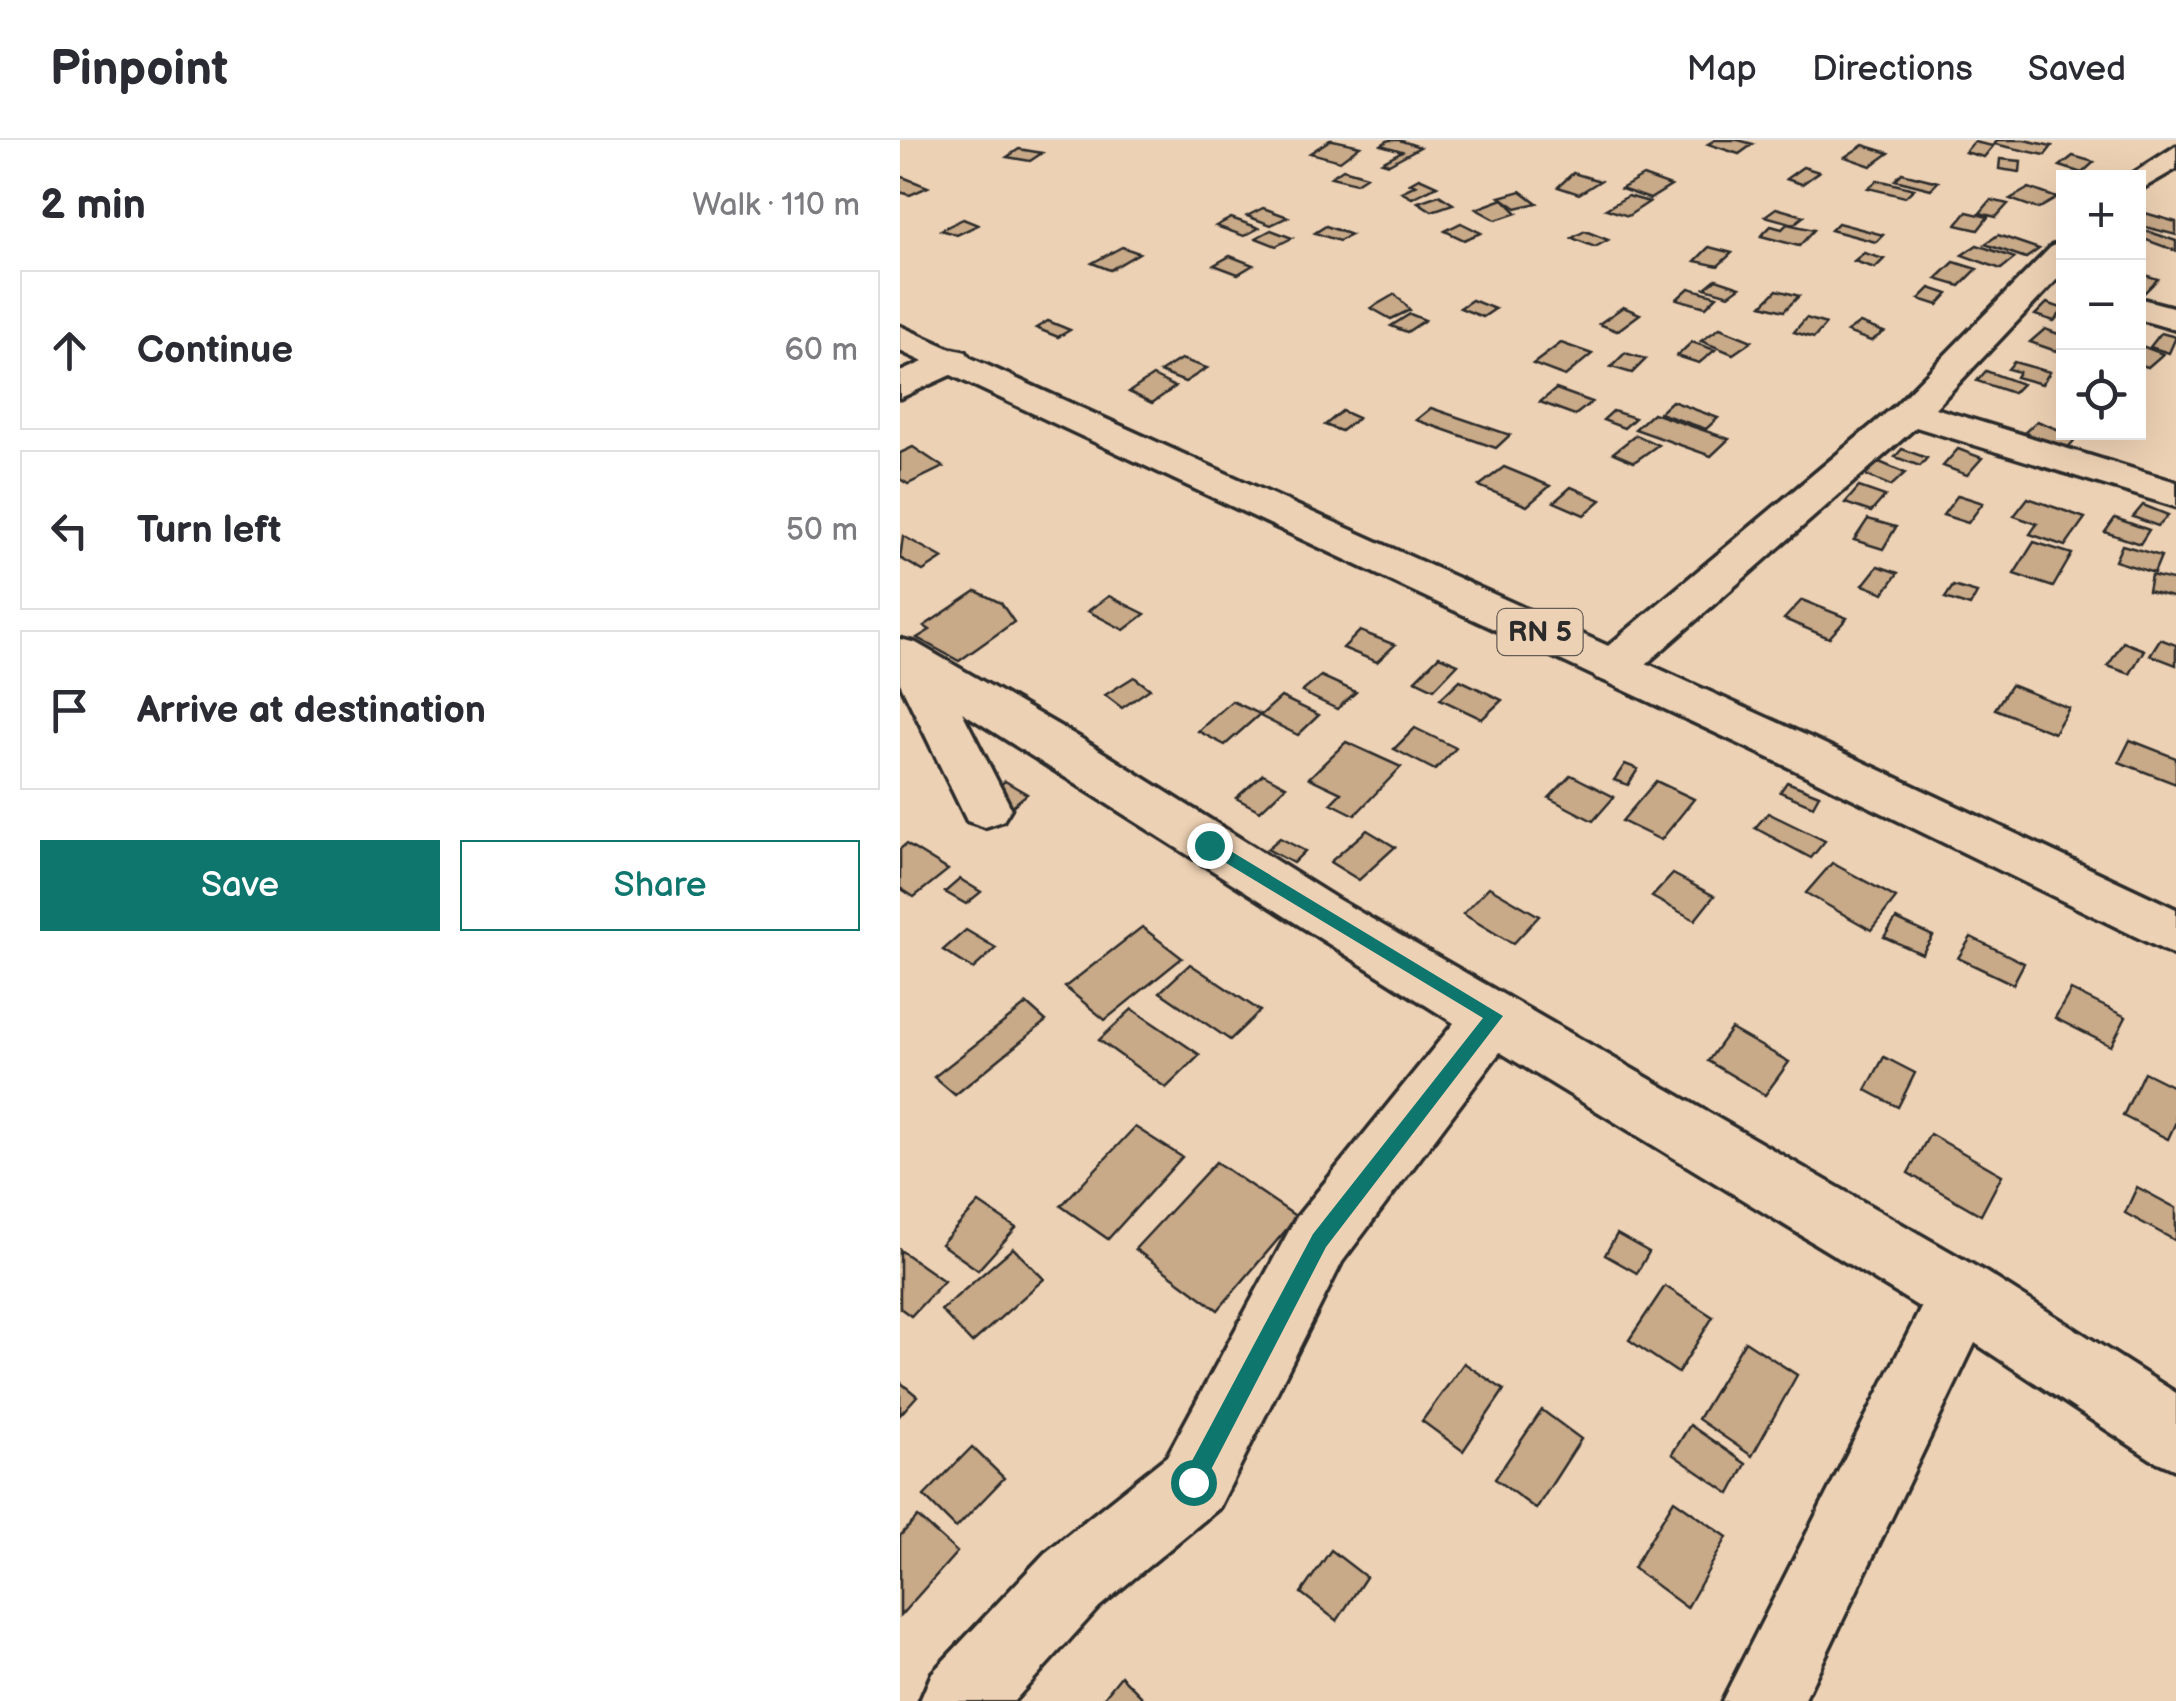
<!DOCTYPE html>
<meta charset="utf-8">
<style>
:root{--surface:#fff;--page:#f2f2f3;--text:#2b2b33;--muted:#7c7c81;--line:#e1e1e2;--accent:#0f766e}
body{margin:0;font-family:"Balsamiq Sans",sans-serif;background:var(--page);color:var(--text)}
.controls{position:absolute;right:30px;top:30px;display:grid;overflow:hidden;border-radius:0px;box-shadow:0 10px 40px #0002}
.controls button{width:90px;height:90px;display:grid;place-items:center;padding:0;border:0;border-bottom:2px solid var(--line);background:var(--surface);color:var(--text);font:50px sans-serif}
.stop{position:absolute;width:30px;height:30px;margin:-22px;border:8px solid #0f766e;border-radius:50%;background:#fff}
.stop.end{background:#0f766e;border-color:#fff;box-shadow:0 2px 10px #0008}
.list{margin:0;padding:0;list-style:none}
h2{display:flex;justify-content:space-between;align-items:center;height:130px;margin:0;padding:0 40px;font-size:42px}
h2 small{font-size:32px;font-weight:400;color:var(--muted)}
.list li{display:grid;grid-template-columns:65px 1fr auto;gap:30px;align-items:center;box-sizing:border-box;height:160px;margin:0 20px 20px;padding:0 20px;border:2px solid var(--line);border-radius:0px}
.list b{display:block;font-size:38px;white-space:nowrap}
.list em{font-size:32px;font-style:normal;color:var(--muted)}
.actions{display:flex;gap:20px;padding:30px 40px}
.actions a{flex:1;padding:22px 0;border:2px solid var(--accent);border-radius:0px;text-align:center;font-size:35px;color:var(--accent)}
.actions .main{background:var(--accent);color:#fff}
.icon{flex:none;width:55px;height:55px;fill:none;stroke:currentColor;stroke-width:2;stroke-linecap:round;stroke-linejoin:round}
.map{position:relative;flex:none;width:1276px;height:1561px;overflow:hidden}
header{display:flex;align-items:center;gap:60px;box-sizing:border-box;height:140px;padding:0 50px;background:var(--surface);border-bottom:2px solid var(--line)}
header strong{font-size:48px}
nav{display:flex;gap:55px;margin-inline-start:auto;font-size:35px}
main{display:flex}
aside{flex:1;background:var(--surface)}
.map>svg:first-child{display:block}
.building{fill:#c8a988;stroke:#2b2b2b;stroke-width:2.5}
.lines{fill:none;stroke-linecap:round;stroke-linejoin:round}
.minor-casing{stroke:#2b2b2b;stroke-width:7}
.major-casing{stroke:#2b2b2b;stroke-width:7}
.minor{fill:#edd1b4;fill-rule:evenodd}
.major{fill:#edd1b4;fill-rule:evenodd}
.route{fill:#0f766e}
.labels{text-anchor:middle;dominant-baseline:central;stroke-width:9;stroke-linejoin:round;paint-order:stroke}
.shield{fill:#edd1b4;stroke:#655d54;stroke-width:2.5}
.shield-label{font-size:28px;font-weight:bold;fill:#2b2b2b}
</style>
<header>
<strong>Pinpoint</strong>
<nav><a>Map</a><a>Directions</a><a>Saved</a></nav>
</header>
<main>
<aside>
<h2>2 min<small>Walk · 110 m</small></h2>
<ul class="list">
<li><svg class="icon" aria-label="ahead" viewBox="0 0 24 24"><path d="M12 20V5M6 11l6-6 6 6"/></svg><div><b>Continue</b></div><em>60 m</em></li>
<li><svg class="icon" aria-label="left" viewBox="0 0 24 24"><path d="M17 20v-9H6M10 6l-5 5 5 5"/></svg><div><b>Turn left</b></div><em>50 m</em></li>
<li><svg class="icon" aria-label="arrive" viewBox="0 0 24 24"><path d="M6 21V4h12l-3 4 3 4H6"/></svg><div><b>Arrive at destination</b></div></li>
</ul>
<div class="actions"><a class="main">Save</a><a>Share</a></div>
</aside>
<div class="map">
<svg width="1276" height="1561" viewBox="0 0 1276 1561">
<rect width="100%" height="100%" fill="#edd1b4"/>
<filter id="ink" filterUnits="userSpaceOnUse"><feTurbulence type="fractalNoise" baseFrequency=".01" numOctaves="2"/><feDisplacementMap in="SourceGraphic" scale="20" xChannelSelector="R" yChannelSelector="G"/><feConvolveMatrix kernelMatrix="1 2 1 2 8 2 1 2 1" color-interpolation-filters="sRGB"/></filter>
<g filter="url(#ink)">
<!-- building -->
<g class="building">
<polygon points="430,0 433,0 460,6 440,21 410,13"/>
<polygon points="489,0 499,0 520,7 489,24 482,22 502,11 481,5"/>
<polygon points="815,0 838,0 853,4 839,14 808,4"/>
<polygon points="1097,0 1124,0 1152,6 1145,15 1094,4"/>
<polygon points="1074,2 1093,6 1084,17 1065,12"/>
<polygon points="963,5 989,13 971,26 945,17"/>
<polygon points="119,9 142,13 130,21 107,17"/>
<polygon points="1173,16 1194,22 1182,33 1160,26"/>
<polygon points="1100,19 1121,21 1120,32 1099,29"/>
<polygon points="903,27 919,32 902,44 886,39"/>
<polygon points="443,29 467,36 456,43 431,37"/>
<polygon points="673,33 700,41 679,54 658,47"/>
<polygon points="1002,33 1038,42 1031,49 995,40"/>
<polygon points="0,36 28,47 10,55 0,52"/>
<polygon points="743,36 771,46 750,59 721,49"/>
<polygon points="519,38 537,46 512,58 501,52 516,45 510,43"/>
<polygon points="978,40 1014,49 1005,57 968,48"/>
<polygon points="1129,48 1157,58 1138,69 1110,59"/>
<polygon points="621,51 637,63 616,68 600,57"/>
<polygon points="539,55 553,64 532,71 518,62"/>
<polygon points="728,56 749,62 728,76 706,69"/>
<polygon points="603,59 617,73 596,80 576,69"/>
<polygon points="1091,60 1108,64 1096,77 1080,73"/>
<polygon points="363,68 388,77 371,85 347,76"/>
<polygon points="876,68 904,76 894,84 865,76"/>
<polygon points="1067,72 1088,77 1078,90 1056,85"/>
<polygon points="1245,73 1276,82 1276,95 1238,85"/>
<polygon points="331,78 359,88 344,96 316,86"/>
<polygon points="63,79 78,85 57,95 41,90"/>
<polygon points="561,83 581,93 564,100 545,91"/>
<polygon points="938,83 983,95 976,102 931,90"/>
<polygon points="887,84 914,90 899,106 861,96 871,86 882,89"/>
<polygon points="426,86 451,95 439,101 415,93"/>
<polygon points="1238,88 1276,101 1276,111 1238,97"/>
<polygon points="371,90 392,98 376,106 356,98"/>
<polygon points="685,91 708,100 695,107 672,98"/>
<polygon points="1098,95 1139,109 1126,118 1085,104"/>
<polygon points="1077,105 1115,118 1101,129 1062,115"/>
<polygon points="222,107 239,113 210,130 192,123"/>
<polygon points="809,107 832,113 818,126 795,121"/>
<polygon points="964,113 984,119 975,128 954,121"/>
<polygon points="330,116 353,125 338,134 314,125"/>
<polygon points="1054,122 1077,129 1060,146 1036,139"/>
<polygon points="1238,133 1258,139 1243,154 1238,152"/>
<polygon points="816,139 840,147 829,155 805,148"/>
<polygon points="789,148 817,156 806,167 777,159"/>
<polygon points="1030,148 1048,154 1038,165 1019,159"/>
<polygon points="877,150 899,156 884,171 862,165"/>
<polygon points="495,154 510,170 491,179 471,168"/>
<polygon points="572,160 595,169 583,177 560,168"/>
<polygon points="1147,163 1164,169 1154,181 1135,175"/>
<polygon points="723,167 740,174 717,191 699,184"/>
<polygon points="510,174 525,180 507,192 491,186"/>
<polygon points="906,178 926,184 914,198 894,192"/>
<polygon points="148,181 170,190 158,197 136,188"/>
<polygon points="960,183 984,192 971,201 947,192"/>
<polygon points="820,188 852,201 833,214 801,201"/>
<polygon points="1145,189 1164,196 1164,205 1156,211 1130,202"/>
<polygon points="1261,193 1276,197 1269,213 1250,207"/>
<polygon points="792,202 815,210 799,223 777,216"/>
<polygon points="661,203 692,214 665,236 633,224"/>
<polygon points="1239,205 1263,214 1248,227 1238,224"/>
<polygon points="725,213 746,219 732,233 711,227"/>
<polygon points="281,219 307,228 285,242 260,232"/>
<polygon points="1114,222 1150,232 1142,244 1116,237 1119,232 1108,229"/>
<polygon points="1086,231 1122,244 1113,253 1077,241"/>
<polygon points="253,236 275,247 252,263 229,252"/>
<polygon points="656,249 692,262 675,275 640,262"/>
<polygon points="772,261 818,278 806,289 759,273"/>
<polygon points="531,268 610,295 596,308 516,280"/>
<polygon points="442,271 458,278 441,291 425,285"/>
<polygon points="713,271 735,278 724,288 703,280"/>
<polygon points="753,273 829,299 811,316 735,289"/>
<polygon points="1137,281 1164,292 1178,296 1165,311 1122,295"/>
<polygon points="736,295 758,305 734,322 713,313"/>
<polygon points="13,307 43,327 8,344 0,339 0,313"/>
<polygon points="1002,309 1027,318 1020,326 995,317"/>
<polygon points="1058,309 1082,318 1067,335 1043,326"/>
<polygon points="970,318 1005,333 991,346 956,331"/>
<polygon points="604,327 650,346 627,366 579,346"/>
<polygon points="671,347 701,360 684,375 654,362"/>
<polygon points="959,347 985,356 971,372 945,363"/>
<polygon points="1058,355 1083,363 1068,383 1043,375"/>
<polygon points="1128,358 1185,378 1165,406 1130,394 1137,384 1114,376"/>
<polygon points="1243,365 1268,375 1258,386 1233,377"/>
<polygon points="1215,378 1249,390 1240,404 1205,392"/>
<polygon points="968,379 996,387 983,409 954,400"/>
<polygon points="3,396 43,418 23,431 0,418"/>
<polygon points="1134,402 1172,414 1153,447 1114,434"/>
<polygon points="1222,405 1261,416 1254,433 1215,421"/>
<polygon points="978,426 998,433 984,453 963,445"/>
<polygon points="1251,435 1276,441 1276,458 1248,451"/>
<polygon points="1053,446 1077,453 1070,466 1045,458"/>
<polygon points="76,451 101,463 114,482 59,521 17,498 30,490 24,486"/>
<polygon points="209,456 245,474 224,490 188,471"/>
<polygon points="902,460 947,478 929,498 884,479"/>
<polygon points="460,491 495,505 477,522 443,508"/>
<polygon points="1260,499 1276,505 1276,525 1250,515"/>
<polygon points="1223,502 1244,510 1230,534 1208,526"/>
<polygon points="539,516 558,524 534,549 515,540"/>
<polygon points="421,536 456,552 437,569 402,552"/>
<polygon points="234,537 250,549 222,568 205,555"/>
<polygon points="560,540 602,560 582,579 540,559"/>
<polygon points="1111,545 1169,568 1154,593 1095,569"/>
<polygon points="381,557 419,575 398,595 360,576"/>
<polygon points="332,561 360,574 325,605 298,591"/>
<polygon points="515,588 556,608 535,630 494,609"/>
<polygon points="1230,600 1276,618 1276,644 1219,622"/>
<polygon points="446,602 501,627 455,675 431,663 441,653 409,638"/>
<polygon points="725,624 738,629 728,645 714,640"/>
<polygon points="363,634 386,646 360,671 336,658"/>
<polygon points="671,635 714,657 693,681 649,658"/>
<polygon points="105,641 127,654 92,683 69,671"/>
<polygon points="756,641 794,659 761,700 722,681"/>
<polygon points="887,642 919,655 913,666 880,652"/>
<polygon points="868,673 925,701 911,718 855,688"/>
<polygon points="467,690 495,707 459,740 430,722"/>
<polygon points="380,698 405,711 393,723 367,709"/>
<polygon points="6,704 48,730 14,757 0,748 0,709"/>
<polygon points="932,723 996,758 971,790 906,753"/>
<polygon points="773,734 814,756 795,780 752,757"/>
<polygon points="60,739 81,752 66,764 45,752"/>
<polygon points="589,747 639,776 613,804 563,774"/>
<polygon points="996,779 1033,796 1022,814 984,797"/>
<polygon points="242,787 282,818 205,880 165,847"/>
<polygon points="66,790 96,808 73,829 43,810"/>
<polygon points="1071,797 1124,823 1113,844 1058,818"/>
<polygon points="290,824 360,871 330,900 260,852"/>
<polygon points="1171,850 1226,877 1211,906 1155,878"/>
<polygon points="127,864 146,881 55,955 34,937"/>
<polygon points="232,869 300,915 266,948 199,900"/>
<polygon points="831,889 889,922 865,955 808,921"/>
<polygon points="984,917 1015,933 998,967 966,950"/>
<polygon points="1244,932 1276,948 1276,982 1268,999 1223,976"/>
<polygon points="235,987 282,1017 208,1099 161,1066"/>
<polygon points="1030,994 1102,1035 1081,1075 1008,1033"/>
<polygon points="316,1022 397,1077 318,1170 235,1109"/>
<polygon points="1237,1047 1276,1068 1276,1101 1225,1073"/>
<polygon points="79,1063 116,1088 78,1130 41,1104"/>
<polygon points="717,1094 749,1112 737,1133 705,1115"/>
<polygon points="113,1108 144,1139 72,1203 41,1170"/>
<polygon points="0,1110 44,1141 11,1176 0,1168"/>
<polygon points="765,1146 813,1177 778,1233 729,1200"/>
<polygon points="845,1201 897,1235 852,1316 798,1279"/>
<polygon points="564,1223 604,1250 563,1311 522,1281"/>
<polygon points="0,1242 17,1256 0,1275"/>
<polygon points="642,1270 681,1299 636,1369 595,1339"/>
<polygon points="790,1285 846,1324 830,1354 772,1314"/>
<polygon points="72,1307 104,1338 56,1388 24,1356"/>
<polygon points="774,1360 827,1397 787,1468 733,1428"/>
<polygon points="18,1377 57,1412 0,1476 0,1396"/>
<polygon points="431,1410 466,1437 437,1481 401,1453"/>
<polygon points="221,1536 246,1561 201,1561"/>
</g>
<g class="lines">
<!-- minor casing -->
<g class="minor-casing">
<g id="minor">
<polygon points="1276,6 1276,29 1238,51 1238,38 1226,38"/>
<polygon points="1164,103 1164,132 1035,268 1276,342 1276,367 1016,287 730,538 713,543 696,538 690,527 696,516 996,265 1152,106"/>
<polygon points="1238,158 1276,168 1276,190 1238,179"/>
<polygon points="53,209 66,212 71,220 66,228 0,258 0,232"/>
<polygon points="0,499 16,503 177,596 437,759 1087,1133 1276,1253 1276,1330 1251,1319 1075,1203 904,1561 822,1561 1021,1168 600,912 442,1122 319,1368 199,1467 114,1561 20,1561 32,1533 145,1413 267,1316 396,1078 554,883 62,572 111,668 103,681 85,687 67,681 0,543"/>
</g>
</g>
<!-- major casing -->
<g class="major-casing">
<polygon id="major" points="0,186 914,599 1276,769 1276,816 880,623 0,211"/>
</g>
<!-- minor -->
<use href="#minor" class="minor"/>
<!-- major -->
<use href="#major" class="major"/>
</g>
</g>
<!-- route -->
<polygon class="route" points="303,701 314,701 603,876 426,1107 301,1349 293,1353 282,1342 285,1334 413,1094 583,878 303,709"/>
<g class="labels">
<!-- shield labels -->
<rect class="shield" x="597.5" y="469" width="85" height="46" rx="8"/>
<g class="shield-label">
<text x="640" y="492">RN 5</text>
</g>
</g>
</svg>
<div class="controls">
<button>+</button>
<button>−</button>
<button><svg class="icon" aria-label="locate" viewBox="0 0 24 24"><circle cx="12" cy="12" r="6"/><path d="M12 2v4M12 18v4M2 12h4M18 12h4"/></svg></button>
</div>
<div class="stop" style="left:293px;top:1342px"></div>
<div class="stop end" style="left:309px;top:705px"></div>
</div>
</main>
